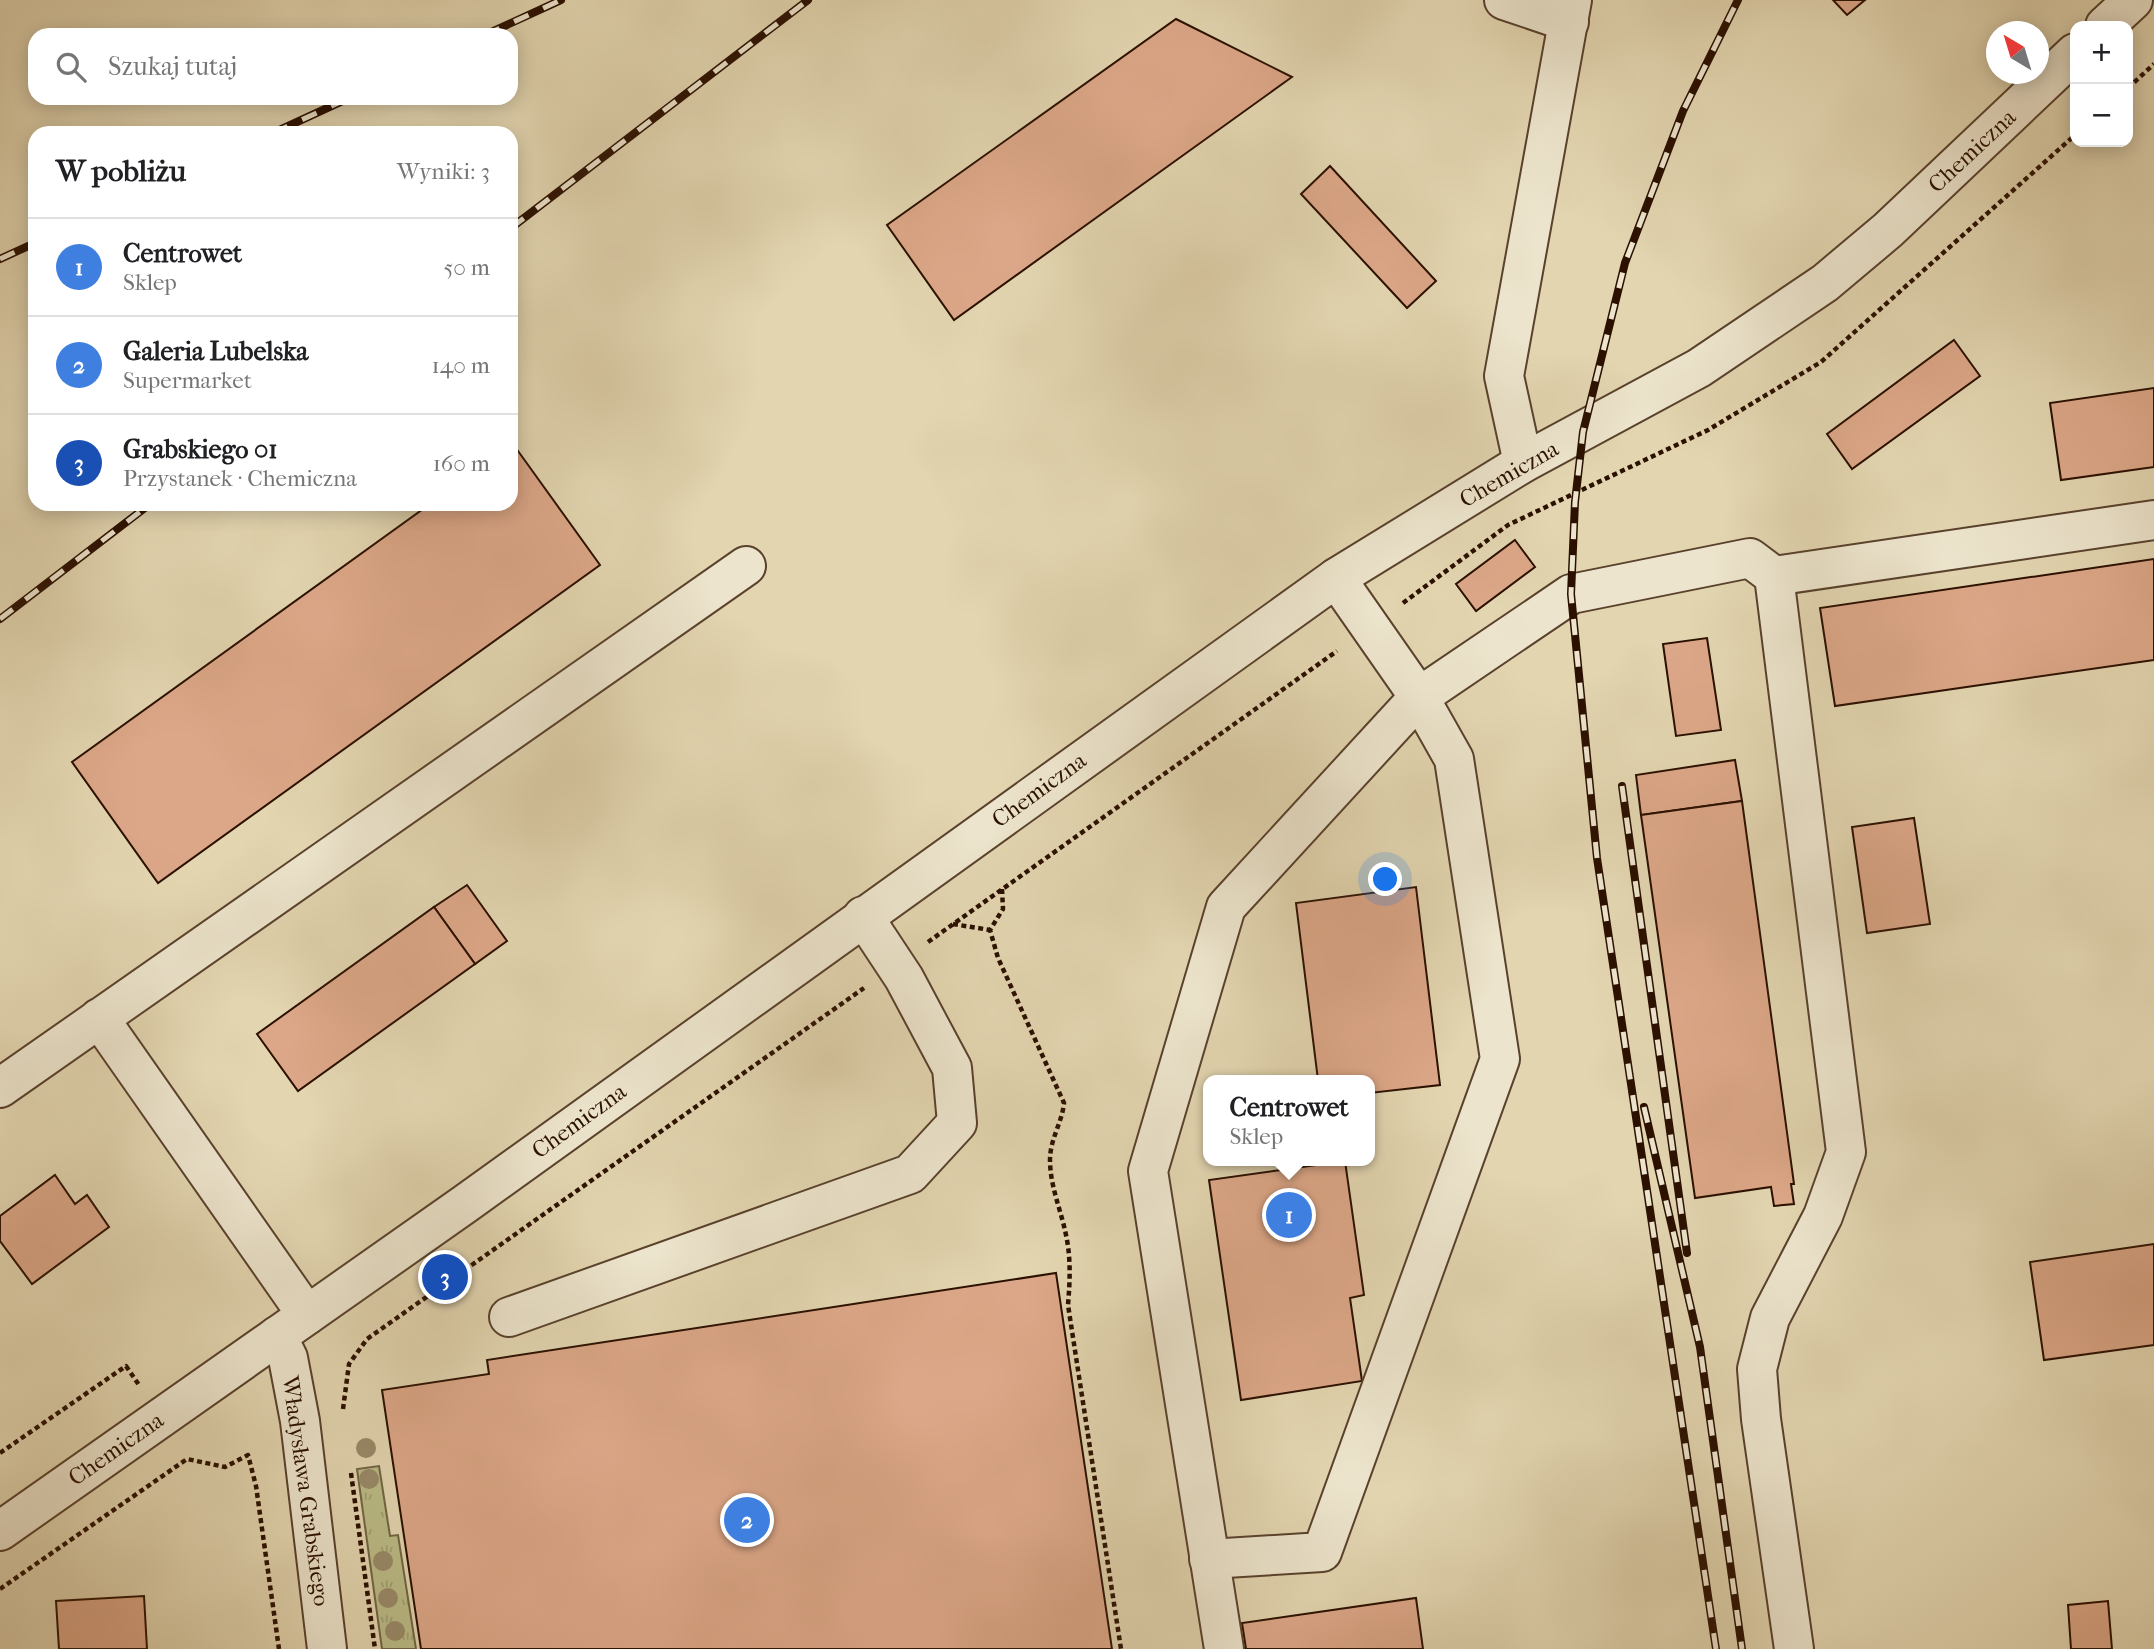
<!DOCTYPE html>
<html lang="pl">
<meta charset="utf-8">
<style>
:root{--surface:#fff;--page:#f2f2f2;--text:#202124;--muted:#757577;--line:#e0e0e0;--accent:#8f2418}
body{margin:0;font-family:"IM FELL French Canon",serif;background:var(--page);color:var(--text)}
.controls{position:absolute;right:21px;top:21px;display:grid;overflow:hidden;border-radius:14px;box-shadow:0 4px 18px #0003}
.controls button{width:63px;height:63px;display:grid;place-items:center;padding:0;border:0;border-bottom:2px solid var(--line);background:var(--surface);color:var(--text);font:35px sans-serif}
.compass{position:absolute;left:1986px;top:21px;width:63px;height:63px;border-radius:50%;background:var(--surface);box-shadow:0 4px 18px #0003;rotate:322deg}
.you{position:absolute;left:1386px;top:880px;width:24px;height:24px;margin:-18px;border:5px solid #fff;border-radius:50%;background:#1a73e8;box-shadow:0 0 0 10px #1a73e833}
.badge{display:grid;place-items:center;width:46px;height:46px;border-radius:50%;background:var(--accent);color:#fff;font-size:23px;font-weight:700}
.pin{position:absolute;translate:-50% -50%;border:4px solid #fff;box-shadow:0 2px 7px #0006}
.popup{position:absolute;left:1203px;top:1075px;width:172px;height:91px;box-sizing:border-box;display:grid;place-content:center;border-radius:14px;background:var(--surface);filter:drop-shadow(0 2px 5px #0005);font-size:23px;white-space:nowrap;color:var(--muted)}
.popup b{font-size:26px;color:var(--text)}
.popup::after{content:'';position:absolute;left:50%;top:100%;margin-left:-14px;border:14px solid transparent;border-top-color:var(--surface)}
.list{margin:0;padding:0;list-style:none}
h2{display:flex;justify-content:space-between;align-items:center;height:91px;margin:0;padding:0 28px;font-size:30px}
h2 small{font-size:23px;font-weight:400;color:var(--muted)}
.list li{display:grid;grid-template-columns:46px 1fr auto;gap:21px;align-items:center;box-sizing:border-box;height:98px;padding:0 28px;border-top:2px solid var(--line)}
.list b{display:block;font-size:26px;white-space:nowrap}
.list p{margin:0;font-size:23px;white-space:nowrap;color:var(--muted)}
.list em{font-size:23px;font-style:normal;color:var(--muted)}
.icon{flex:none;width:38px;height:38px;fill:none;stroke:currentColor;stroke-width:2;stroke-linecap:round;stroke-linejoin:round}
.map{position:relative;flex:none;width:2154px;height:1649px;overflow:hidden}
.search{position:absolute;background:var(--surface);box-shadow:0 4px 18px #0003;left:28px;top:28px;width:490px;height:77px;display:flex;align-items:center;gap:18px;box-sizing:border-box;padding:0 24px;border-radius:21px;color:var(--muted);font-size:26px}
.panel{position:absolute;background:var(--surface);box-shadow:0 4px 18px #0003;left:28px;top:126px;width:490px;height:385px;border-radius:21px}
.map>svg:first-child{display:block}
.grass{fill:url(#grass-tufts);stroke:#726644;stroke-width:2}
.building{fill:#dca788;stroke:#2b1000;stroke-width:2}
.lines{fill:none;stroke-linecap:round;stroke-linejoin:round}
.minor-casing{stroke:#59412c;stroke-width:42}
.path{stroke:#2b1000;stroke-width:4.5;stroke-dasharray:5 3.5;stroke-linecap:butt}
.minor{stroke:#ece4cc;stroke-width:38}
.rail-casing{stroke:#2b1000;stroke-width:8}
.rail{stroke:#ece4cc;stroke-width:5;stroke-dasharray:16;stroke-linecap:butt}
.tree{fill:#998a69}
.labels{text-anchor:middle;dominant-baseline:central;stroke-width:6;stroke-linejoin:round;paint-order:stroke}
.street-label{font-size:23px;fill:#2b1000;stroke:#ece4cc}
</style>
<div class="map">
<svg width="2154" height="1649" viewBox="0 0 2154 1649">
<defs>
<pattern id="grass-tufts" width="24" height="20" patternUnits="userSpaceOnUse" patternTransform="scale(1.75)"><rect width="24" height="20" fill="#babb87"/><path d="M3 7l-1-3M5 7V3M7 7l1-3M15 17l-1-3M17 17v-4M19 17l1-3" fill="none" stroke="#a0a073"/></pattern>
</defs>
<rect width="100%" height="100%" fill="#e2d5b0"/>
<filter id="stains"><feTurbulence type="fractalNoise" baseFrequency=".00286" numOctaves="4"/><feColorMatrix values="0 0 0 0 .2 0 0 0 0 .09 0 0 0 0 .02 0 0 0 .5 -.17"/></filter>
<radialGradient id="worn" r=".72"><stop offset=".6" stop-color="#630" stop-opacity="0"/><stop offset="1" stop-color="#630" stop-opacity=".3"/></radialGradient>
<!-- grass -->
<polygon class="grass" points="379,1466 390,1536 398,1535 416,1649 382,1649 357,1469"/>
<!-- building -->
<g class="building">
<polygon points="1833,0 1865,0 1847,15"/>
<polygon points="1176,19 1292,77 954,320 887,225"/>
<polygon points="1330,166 1436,281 1407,308 1301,194"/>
<polygon points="1954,340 1980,376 1852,469 1827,434"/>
<polygon points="2154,388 2154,467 2061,480 2050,403"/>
<polygon points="513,444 600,565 158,883 72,762 430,504 511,504"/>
<polygon points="1515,540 1535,567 1476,611 1456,584"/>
<polygon points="2154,559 2154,660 1835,706 1820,608"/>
<polygon points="1707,638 1721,730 1676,736 1663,644"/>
<polygon points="1735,760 1742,801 1641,815 1636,775"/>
<polygon points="1742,801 1794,1184 1791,1184 1794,1204 1774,1206 1771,1187 1695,1198 1641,815"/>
<polygon points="1914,818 1930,924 1867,933 1852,827"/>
<polygon points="467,885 507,941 475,964 434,907"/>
<polygon points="1416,887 1440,1085 1370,1093 1370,1080 1318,1080 1296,903"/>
<polygon points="434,907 475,964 298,1091 257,1034"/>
<polygon points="1345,1161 1364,1295 1350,1298 1362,1381 1241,1400 1209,1180"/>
<polygon points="55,1175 75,1204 87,1195 109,1227 32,1284 0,1241 0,1216"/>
<polygon points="2154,1244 2154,1345 2044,1360 2030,1262"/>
<polygon points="1056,1273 1112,1649 421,1649 382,1390 489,1374 487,1360"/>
<polygon points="144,1596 147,1649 59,1649 56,1601"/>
<polygon points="1416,1598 1423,1649 1246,1649 1242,1623"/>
<polygon points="2108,1601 2112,1649 2071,1649 2068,1605"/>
</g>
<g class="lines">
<!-- minor casing -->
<g class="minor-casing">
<g id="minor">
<polyline points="1504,0 1569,22"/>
<polyline points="2105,26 2133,0"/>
<polyline points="1523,463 1504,376 1572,0"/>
<polyline points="1774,576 1846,1152 1823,1216 1770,1318 1757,1369 1761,1419 1794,1649"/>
<polyline points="99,1018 307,1315"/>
<polyline points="0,1088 746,566"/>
<polyline points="509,1317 910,1174 957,1123 952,1068 904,978 863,916"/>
<polyline points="277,1336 288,1358 300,1421 327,1649"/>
<polyline points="0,1531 465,1204 1336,578 1523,463 1699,368 1825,283 1888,230 2075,53"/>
<polyline points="1209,1559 1322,1552 1500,1059 1454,759 1419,697 1336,578"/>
<polyline points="1224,1649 1148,1171 1226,907 1419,697 1571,594 1750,558 1774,576 2154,520"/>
</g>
</g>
<!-- path -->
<g class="path">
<polyline points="2128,88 2154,64"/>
<polyline points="1403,603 1508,525 1708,430 1821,362 2075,135"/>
<path d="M1002 889 1003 909 990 930 998 958 1064 1103C1062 1123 1050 1139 1050 1160 1050 1186 1061 1210 1066 1235 1071 1258 1070 1281 1068 1305L1121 1649"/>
<polyline points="953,924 990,930"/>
<polyline points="928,942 1337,651"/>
<polyline points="343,1409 349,1364 367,1339 864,988"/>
<polyline points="0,1453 126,1366 139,1385"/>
<polyline points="351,1473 375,1649"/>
<polyline points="0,1589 187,1459 225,1467 248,1455 256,1486 279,1649"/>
</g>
<!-- minor -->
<use href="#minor" class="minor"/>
<!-- rail casing -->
<g class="rail-casing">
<g id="rail">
<polyline points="485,35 561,0"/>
<polyline points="273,133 349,98"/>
<polyline points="511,228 808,0"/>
<polyline points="0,259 35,243"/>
<polyline points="0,619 150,504"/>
<polyline points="1622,786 1687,1253"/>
<polyline points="1644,1107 1700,1347 1742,1649"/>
<polyline points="1716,1649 1597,858 1571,594 1575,502 1583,432 1625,263 1683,111 1738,0"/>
</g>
</g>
<!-- rail -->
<use href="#rail" class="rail"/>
</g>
<!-- trees -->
<g class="tree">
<circle cx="366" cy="1448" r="10"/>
<circle cx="369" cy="1479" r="10"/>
<circle cx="383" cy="1561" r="10"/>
<circle cx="388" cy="1598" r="10"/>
<circle cx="395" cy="1631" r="10"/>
</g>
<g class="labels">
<!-- street labels -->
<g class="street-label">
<text transform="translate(1972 151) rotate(-43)">Chemiczna</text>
<text transform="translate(1509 474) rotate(-30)">Chemiczna</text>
<text transform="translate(1039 790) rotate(-36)">Chemiczna</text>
<text transform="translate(579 1121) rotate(-36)">Chemiczna</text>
<text transform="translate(116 1449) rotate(-35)">Chemiczna</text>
<text transform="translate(306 1491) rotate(82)">Władysława Grabskiego</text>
</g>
</g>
<rect width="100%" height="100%" filter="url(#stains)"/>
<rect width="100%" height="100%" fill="url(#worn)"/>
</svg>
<div class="controls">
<button>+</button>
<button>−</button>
</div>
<svg class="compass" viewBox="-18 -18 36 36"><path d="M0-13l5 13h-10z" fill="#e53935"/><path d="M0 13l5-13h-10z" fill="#757577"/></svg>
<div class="you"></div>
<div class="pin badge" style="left:1289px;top:1215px;background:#3f7fe0">1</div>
<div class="popup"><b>Centrowet</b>Sklep</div>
<div class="pin badge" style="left:747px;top:1520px;background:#3f7fe0">2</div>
<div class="pin badge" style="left:445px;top:1277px;background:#1a4fb4">3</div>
<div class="search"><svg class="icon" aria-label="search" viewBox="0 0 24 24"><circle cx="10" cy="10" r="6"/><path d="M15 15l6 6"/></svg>Szukaj tutaj</div>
<section class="panel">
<h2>W pobliżu<small>Wyniki: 3</small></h2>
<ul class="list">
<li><span class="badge" style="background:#3f7fe0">1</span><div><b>Centrowet</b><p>Sklep</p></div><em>50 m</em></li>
<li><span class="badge" style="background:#3f7fe0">2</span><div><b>Galeria Lubelska</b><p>Supermarket</p></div><em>140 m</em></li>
<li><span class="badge" style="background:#1a4fb4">3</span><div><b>Grabskiego 01</b><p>Przystanek · Chemiczna</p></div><em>160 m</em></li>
</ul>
</section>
</div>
